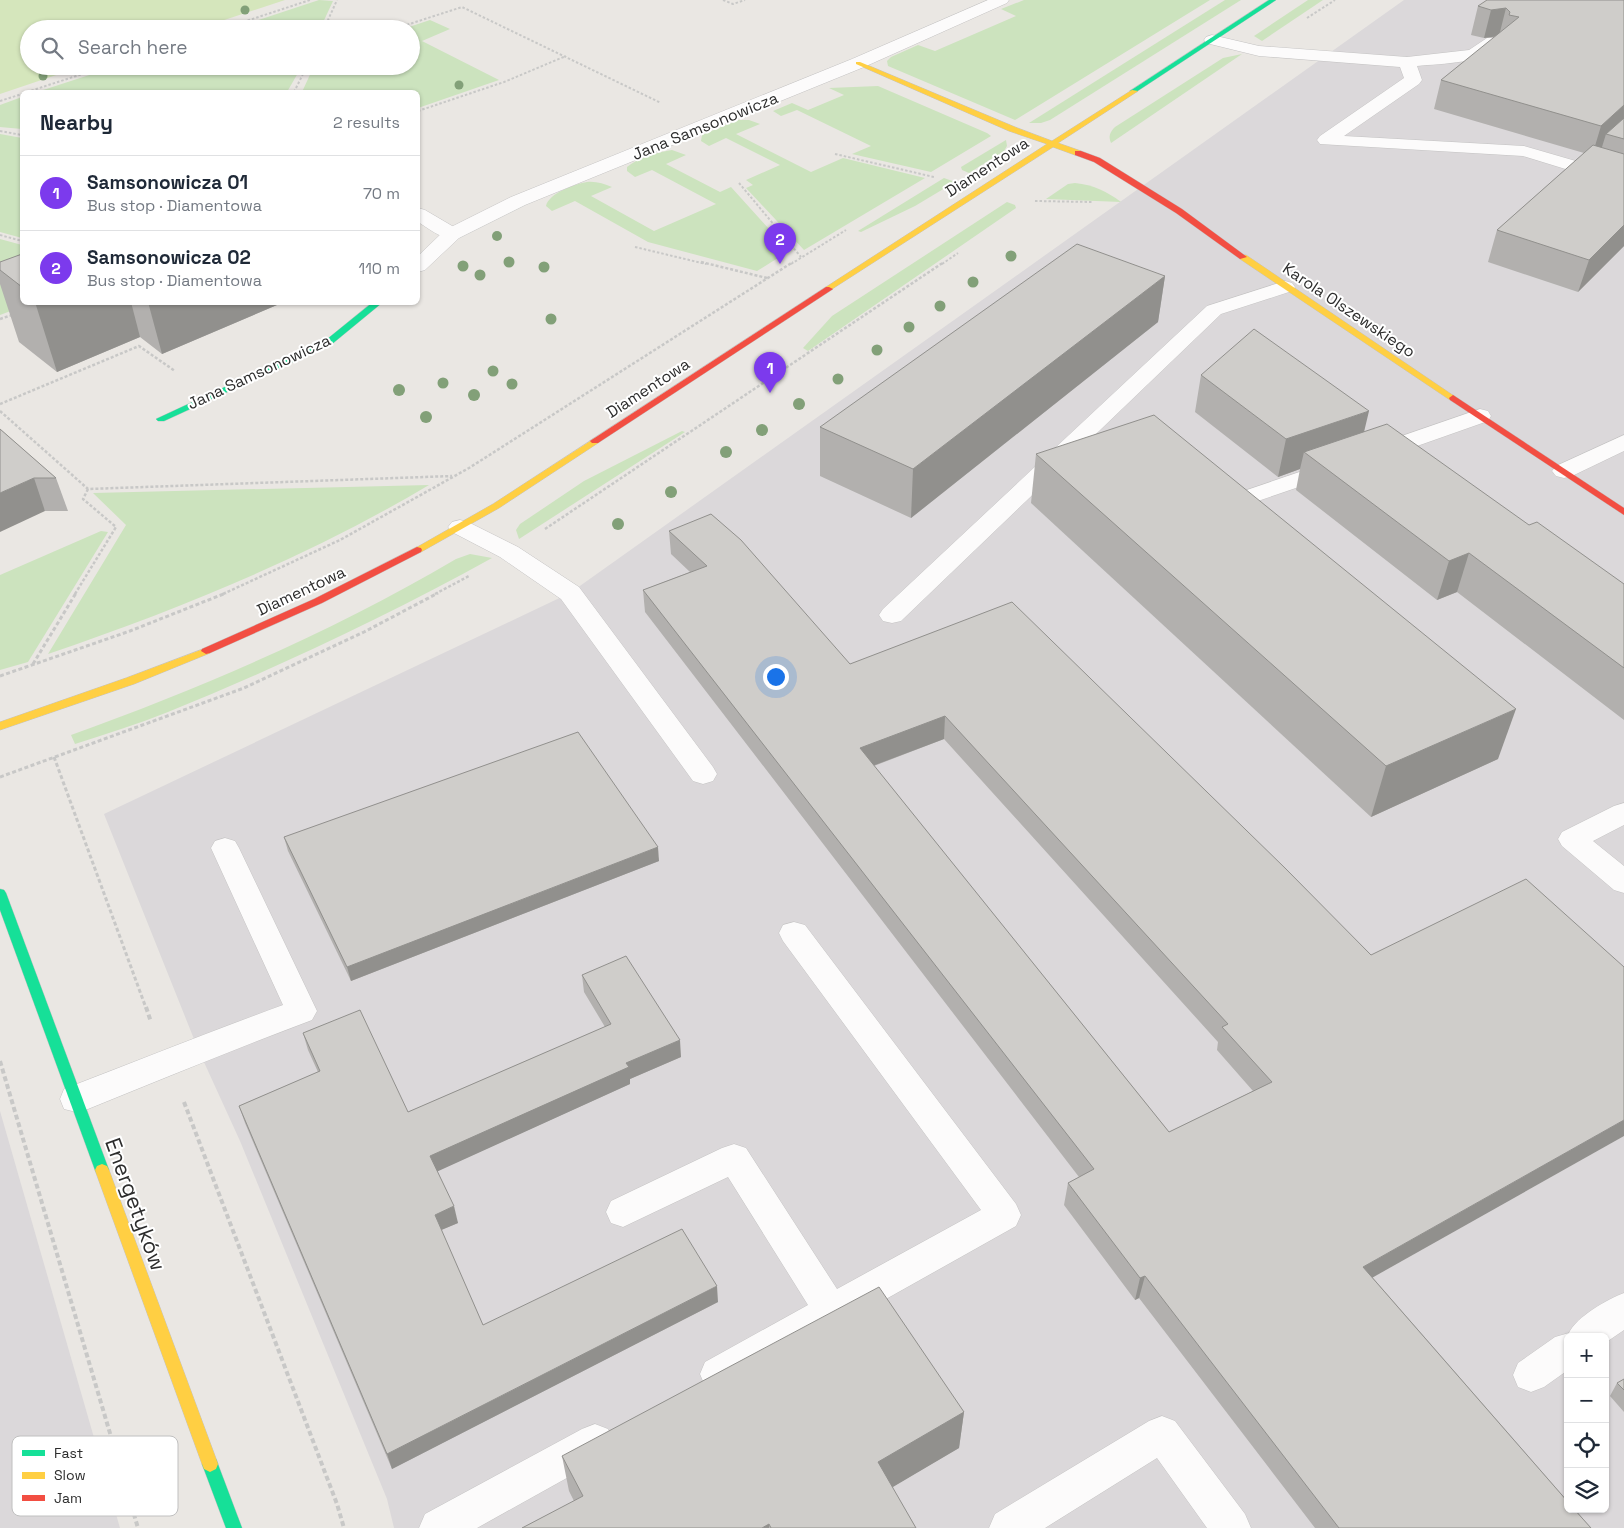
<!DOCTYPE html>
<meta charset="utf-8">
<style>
:root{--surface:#fff;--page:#f6f6f7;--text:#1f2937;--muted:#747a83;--line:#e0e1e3;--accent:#7c3aed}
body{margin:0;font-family:"Space Grotesk",sans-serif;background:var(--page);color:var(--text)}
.controls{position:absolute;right:15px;bottom:15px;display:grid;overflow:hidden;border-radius:8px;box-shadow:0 1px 4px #0004}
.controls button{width:45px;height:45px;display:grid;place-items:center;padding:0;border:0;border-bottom:1px solid var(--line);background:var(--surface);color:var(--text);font:25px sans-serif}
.you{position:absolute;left:775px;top:676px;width:18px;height:18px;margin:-12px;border:4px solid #fff;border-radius:50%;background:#1a73e8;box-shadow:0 0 0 8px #1a73e833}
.badge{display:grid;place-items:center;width:32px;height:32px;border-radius:50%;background:var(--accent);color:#fff;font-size:16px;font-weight:700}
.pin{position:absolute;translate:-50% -41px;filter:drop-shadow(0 1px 2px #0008)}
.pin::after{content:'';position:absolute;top:26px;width:18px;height:15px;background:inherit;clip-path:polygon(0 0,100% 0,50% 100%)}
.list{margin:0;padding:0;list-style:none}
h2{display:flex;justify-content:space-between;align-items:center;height:65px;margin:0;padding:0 20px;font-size:21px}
h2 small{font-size:16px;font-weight:400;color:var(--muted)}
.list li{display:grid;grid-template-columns:32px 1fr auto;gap:15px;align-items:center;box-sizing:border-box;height:75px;padding:0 20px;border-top:1px solid var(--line)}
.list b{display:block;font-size:19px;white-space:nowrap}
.list p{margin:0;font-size:16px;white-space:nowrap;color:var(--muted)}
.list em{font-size:16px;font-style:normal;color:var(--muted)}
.icon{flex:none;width:28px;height:28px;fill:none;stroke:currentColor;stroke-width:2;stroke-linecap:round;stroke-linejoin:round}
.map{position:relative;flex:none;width:1624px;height:1528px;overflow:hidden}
.search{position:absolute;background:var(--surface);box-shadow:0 1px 4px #0004;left:20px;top:20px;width:400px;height:55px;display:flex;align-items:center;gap:12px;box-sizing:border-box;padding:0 18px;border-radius:28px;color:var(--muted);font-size:19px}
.panel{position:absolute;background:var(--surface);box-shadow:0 1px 4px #0004;left:20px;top:90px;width:400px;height:215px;border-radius:8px}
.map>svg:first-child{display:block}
.industrial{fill:#dbd8da;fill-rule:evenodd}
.green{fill:#cce3be}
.pitch{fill:#d5e6bc}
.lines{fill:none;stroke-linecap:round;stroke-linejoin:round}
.lane-casing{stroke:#c4c3c3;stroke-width:1}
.street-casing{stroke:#c4c3c3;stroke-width:1}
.fast-casing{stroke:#c4c3c3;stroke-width:1}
.slow-casing{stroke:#c4c3c3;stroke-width:1}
.jam-casing{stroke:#c4c3c3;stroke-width:1}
.path-far3{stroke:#c8c8c7;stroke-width:2;stroke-dasharray:2.5 2;stroke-linecap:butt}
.path-far2{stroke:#c8c8c7;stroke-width:2.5;stroke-dasharray:3 2;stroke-linecap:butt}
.path-far1{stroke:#c8c8c7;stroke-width:3;stroke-dasharray:4 2.5;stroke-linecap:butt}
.path{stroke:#c8c8c7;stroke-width:4;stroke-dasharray:5 3;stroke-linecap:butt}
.lane{fill:#fcfbfb;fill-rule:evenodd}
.street{fill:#fcfbfb;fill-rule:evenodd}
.fast{fill:#16e098;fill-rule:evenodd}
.slow{fill:#ffcf43;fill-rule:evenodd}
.jam{fill:#f24e42;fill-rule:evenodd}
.tree{fill:#82a078}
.wall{fill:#b2b0ae;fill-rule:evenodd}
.shaded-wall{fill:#91908d}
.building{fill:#cfcdca;stroke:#91908d;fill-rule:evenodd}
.labels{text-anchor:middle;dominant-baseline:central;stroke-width:4;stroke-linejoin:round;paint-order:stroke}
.far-street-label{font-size:16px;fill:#2c2c2c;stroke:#fff}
.near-street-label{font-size:22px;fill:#2c2c2c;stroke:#fff}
.key{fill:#fff;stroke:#c0c0c0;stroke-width:1}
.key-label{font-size:14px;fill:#2c2c2c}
</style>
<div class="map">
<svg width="1624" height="1528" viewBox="0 0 1624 1528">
<rect width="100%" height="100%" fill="#eae7e3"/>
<!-- industrial -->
<g class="industrial">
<path d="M1404 0H1624V1528H394L387 1499 240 1141 198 1049 104 814 570 593ZM1568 1337H1605V1509H1568Z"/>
<polygon points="0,1111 120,1528 0,1528"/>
</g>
<!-- green -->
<g class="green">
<polygon points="319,0 333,1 320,29 231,29"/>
<polygon points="1024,0 1210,0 1015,120 888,66 887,61 891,57 918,45 935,51 1016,16 1001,9"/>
<polygon points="1225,0 1241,0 1050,120 1041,123 1029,123"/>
<polygon points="1308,0 1323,0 1262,41 1254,36"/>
<polygon points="430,20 450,29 422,41 499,80 418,108 418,92 302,92 314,66 411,66 411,29 403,29"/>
<path d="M1242 54 1111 143C1108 136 1110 132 1115 127L1223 58Z"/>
<polygon points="117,66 302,66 287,92 37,92"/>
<polygon points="878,86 987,133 991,136 931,172 852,154 871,146 797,110 781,116 773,111 792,103 808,110 844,95 829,88"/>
<polygon points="22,97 22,129 0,127 0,105"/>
<polygon points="738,120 749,120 760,124 736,134 811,172 843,158 925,178 804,250 746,188 753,185 746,180 780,165 726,138 709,146 701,141 702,135"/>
<polygon points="0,134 22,138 22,238 0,232"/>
<polygon points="1006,140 1007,146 1004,151 969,173 962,170 961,167"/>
<path d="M672 150 686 155 666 164 720 192 731 187 789 251 757 271 648 242 575 201 552 211 546 206C549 193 575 184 587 182 596 181 604 184 612 187L591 196 654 231 716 204 652 170 635 177 627 171V167C638 158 658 152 672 150Z"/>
<polygon points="944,178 955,182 915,206 861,232 858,231"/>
<path d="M1075 183C1094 185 1106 191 1121 202L1046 199 1068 184Z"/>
<polygon points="1007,202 1015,205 1016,208 808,351 803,348 832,316"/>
<polygon points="0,239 22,245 22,302 32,303 0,315"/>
<polygon points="682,431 685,432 519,539 516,530 520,524 584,481"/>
<path d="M429 485C310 556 180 609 48 654L126 525 93 493Z"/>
<polygon points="101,531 108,532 28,662 0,670 0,575"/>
<path d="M470 554 492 558C387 616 279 667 168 712 138 724 106 734 75 744L71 735C204 687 334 631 456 559Z"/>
</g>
<!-- pitch -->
<polygon class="pitch" points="0,0 285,0 197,29 29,29 29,66 83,66 0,94"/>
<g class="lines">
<!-- lane casing -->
<g class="lane-casing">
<g id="lane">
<path d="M1212 35 1259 46 1407 57 1469 50 1487 38H1499L1501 41C1484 65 1443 63 1417 66L1422 80 1419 84 1344 136 1524 146 1624 175V187L1523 156 1320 144 1317 140 1320 136 1404 78 1400 67 1259 56 1206 43 1204 40 1206 37Z"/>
<path d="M418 208 425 210 459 230 462 234 459 238C444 242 430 229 418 222Z"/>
<polygon points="1285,281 1292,283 1295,287 1292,291 1221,314 901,621 892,623 883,621 879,615 883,609 1207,306"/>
<polygon points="1480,409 1488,411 1491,416 1488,421 1383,458 1375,460 1367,458 1364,453 1367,448"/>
<polygon points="1624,435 1624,451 1572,476 1564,478 1556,476 1552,471 1556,466"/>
<polygon points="1332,461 1340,463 1343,468 1340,473 1249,504 1241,502 1237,497 1241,492"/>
<polygon points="460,520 468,522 518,547 579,587 713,767 717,774 713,781 703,784 693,781 561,599 500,557 452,532 448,527 452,522"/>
<polygon points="1624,803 1624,825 1593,841 1624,866 1624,893 1614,890 1562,846 1558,839 1562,832 1614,806"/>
<path d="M225 838 235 841 239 848 317 1011 312 1020C237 1048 162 1079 88 1109L76 1112 64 1109 60 1099 64 1089C137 1061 209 1032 283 1005L211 848 215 841Z"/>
<polygon points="794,922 805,925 1016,1204 1021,1215 1016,1226 731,1386 718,1391 705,1386 700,1374 705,1362 808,1305 728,1177 623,1227 611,1223 606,1212 611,1201 722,1148 734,1144 746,1148 837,1289 981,1210 783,941 779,933 783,925"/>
<path d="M1624 1293V1330L1605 1343V1337H1568V1370L1544 1387 1531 1392 1518 1387 1513 1375 1518 1363 1555 1337 1569 1333C1576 1317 1608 1299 1624 1293Z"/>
<polygon points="1162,1416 1175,1421 1245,1514 1251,1528 1207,1528 1157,1458 1045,1528 989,1528 995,1514 1149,1421"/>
<polygon points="595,1424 608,1429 614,1442 608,1455 477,1528 419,1528 425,1514 582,1429"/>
</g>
</g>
<!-- street casing -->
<g class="street-casing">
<polygon id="street" points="988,0 1009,0 1007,3 864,67 525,205 459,238 425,270 418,272 418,256 445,230 511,197 852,59"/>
</g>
<!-- fast casing -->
<g class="fast-casing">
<g id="fast">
<polygon points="1269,0 1276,0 1136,92 1130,91"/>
<polygon points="373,302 383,302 332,344 164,421 158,421 156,419 326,340"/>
<polygon points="0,889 4,890 6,893 109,1170 107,1174 102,1176 97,1174 95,1170 0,910"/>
<polygon points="210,1456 216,1459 242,1528 226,1528 202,1464 204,1459"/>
</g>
</g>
<!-- slow casing -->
<g class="slow-casing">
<g id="slow">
<polygon points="856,62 860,62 1015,127 1052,141 1132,90 1138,91 1058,143 1081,151 1081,155 1075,155 1053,147 829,291 825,289 826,287 1047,144 1009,131 856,64"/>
<polygon points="1240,255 1246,255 1457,398 1456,400 1450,400 1240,259"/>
<polygon points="595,438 600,441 598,443 499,508 421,552 413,552 412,550 493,504"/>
<polygon points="206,648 211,651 210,653 134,684 0,730 0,722 126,678"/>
<polygon points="102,1164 107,1166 109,1170 218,1464 216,1469 210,1472 204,1469 202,1464 95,1170 97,1166"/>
</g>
</g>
<!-- jam casing -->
<g class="jam-casing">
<g id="jam">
<polygon points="1075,151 1081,151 1100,158 1182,209 1247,257 1240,259 1176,213 1094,162 1075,155"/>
<polygon points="826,287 829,287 833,289 598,443 592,443 590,441"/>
<polygon points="1453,395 1624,508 1624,515 1450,400 1449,398"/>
<polygon points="417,547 421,548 422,550 421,552 322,603 210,653 206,654 201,651 202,649 314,599"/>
</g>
</g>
<!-- path-far3 -->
<g class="path-far3">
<polyline points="723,0 733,4 745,0"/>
<polyline points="1307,18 1335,0"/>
<polyline points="222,29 310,0"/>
<polyline points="324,29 337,0"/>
<polyline points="394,29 462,7 661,103"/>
<polyline points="27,92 107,66"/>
<polyline points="294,92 307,66"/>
<polyline points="0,101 22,94"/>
<polyline points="418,111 504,82 566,56"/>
<polyline points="0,131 22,135"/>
<polyline points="835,154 934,177"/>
<polyline points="739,183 801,257"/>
<polyline points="1035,201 1092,202"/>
<polyline points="0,235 22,241"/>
<polyline points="635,247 706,264"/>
<polyline points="791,264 846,230"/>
<polyline points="942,264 958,253"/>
</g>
<!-- path-far2 -->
<g class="path-far2">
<polyline points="701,262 767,278"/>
<polyline points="0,319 12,315"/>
<polyline points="0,404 139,346 175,371"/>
<polyline points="0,411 88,489 452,476"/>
<polyline points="545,529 944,262"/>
<polyline points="75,594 116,527 83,499 88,489"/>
<polyline points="223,594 340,540 469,468 793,262"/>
<polyline points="435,594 469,576"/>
</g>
<!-- path-far1 -->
<g class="path-far1">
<polyline points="33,664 76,593"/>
<polyline points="0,676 130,631 226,593"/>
<polyline points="54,757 146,1008"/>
<polyline points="0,777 244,688 364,632 438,593"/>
</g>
<!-- path -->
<g class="path">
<polyline points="146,1007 151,1022"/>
<polyline points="0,1061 138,1528"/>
<polyline points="184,1102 337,1504 344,1528"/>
</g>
<!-- lane -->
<use href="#lane" class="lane"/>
<!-- street -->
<use href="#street" class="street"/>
<!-- fast -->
<use href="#fast" class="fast"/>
<!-- slow -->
<use href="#slow" class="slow"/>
<!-- jam -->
<use href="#jam" class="jam"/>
</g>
<!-- trees -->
<g class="tree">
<circle cx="245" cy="10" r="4.5"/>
<circle cx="43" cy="76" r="4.5"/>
<circle cx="459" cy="85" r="4.5"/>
<circle cx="497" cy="236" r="5"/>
<circle cx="1011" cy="256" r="5.5"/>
<circle cx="509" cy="262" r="5.5"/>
<circle cx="463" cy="266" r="5.5"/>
<circle cx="544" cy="267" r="5.5"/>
<circle cx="480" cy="275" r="5.5"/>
<circle cx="973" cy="282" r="5.5"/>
<circle cx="940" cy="306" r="5.5"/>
<circle cx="551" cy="319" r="5.5"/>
<circle cx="909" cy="327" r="5.5"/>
<circle cx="877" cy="350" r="5.5"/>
<circle cx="493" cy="371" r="5.5"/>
<circle cx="838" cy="379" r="5.5"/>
<circle cx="443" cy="383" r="5.5"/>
<circle cx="512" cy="384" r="5.5"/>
<circle cx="399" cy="390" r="6"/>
<circle cx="474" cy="395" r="6"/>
<circle cx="799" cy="404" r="6"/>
<circle cx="426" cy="417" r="6"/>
<circle cx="762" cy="430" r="6"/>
<circle cx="726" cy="452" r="6"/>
<circle cx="671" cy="492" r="6"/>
<circle cx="618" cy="524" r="6"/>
</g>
<!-- wall -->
<g class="wall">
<polygon points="1624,0 1624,246 1578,292 1488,262 1497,230 1584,153 1434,109 1441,80 1495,37 1484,38 1471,35 1478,6"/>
<polygon points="22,254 22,302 284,302 162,354 140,337 57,372 19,342 0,284 0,262"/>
<polygon points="1165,276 1158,322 911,518 820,476 820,427"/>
<polygon points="1201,375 1364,431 1529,525 1624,584 1624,720 1457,592 1437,600 1296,490 1300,469 1278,477 1195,412"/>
<polygon points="0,429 56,478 68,511 45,511"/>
<polygon points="1036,454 1498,759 1371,817 1031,503"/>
<path d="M669 531 850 664 1285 868 1373 1278 1591 1528H1315L1139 1298 1135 1300 1064 1205 1068 1183 1079 1177 645 612 643 590 690 572 671 554ZM944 739 1218 1042 1217 1050 1253 1091 1169 1132 874 766Z"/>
<polygon points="284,837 659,861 351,981 288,851"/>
<polygon points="582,975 681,1057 630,1079 630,1084 437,1171 458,1223 441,1230 483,1325 718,1302 392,1469 245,1123 239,1106 318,1072 308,1050 303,1033 408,1112 605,1027 584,992"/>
<polygon points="1624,1379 1624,1412 1610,1396 1617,1383"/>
<polygon points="964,1412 959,1448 892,1487 916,1528 522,1528 574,1501 569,1491 562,1456"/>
</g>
<!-- shaded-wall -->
<g class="shaded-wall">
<polygon points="1506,8 1499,36 1484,38 1491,10"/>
<polygon points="1624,105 1624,126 1606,134 1602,147 1592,156 1601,126"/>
<polygon points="1624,225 1624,246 1578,292 1589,260"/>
<polygon points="1165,276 1158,322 911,518 913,469"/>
<polygon points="35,302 131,302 140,337 57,372"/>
<polygon points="148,302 284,302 162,354"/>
<polygon points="1369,411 1360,449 1304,452 1300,469 1278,477 1286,439"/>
<polygon points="34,478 45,511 0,532 0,493"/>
<polygon points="1469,553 1457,592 1437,600 1449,561"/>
<polygon points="1516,709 1498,759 1371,817 1386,766"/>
<polygon points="945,716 944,739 859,771 860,748"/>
<polygon points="658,847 659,861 351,981 347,967"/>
<polygon points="680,1040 681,1057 630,1079 630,1084 434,1173 430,1156 626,1063"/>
<polygon points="1624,1120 1624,1136 1354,1288 1363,1267"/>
<polygon points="454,1206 458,1223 439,1231 435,1215"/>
<polygon points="1145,1276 1139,1298 1135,1300 1140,1278"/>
<polygon points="717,1286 718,1302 392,1469 387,1454"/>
<polygon points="964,1412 959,1448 876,1497 878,1462"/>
<polygon points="769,1524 769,1528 762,1528"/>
</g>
<!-- building -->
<g class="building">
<polygon points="1487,0 1624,0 1624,105 1601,126 1441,80 1519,17 1509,15 1510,12 1506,8 1491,10 1478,6"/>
<polygon points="1624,118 1624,139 1606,134"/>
<polygon points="1593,145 1624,154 1624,225 1589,260 1497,230"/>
<polygon points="1077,244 1165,276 913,469 820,427"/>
<polygon points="22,254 22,287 0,270 0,262"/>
<polygon points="1254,329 1369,411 1286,439 1201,375"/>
<polygon points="1154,415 1516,709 1386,766 1036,454"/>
<polygon points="1387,424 1529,525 1537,522 1624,584 1624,668 1469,553 1449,561 1304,452"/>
<polygon points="0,429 56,478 34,478 0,493"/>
<path d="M711 514 741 540 850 664 1012 602 1285 868 1371 955 1526 879 1624 967V1120L1363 1267 1568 1502V1509H1574L1591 1528H1339L1145 1276 1140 1278 1068 1183 1094 1169 643 590 707 566 669 531ZM945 716 1228 1024 1222 1027 1272 1082 1169 1132 860 748Z"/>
<polygon points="578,732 658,847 347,967 284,837"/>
<polygon points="626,956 680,1040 626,1063 629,1067 430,1156 454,1206 435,1215 483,1325 682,1229 717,1286 387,1454 239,1106 320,1071 303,1033 360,1010 408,1112 611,1024 582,975"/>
<polygon points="879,1287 964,1412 878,1462 916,1528 771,1528 769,1524 762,1528 522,1528 583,1496 562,1456"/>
<polygon points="1624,1379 1624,1390 1617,1383"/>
</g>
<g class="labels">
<!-- far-street labels -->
<g class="far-street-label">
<text transform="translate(705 126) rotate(-22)">Jana Samsonowicza</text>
<text transform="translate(987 167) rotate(-33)">Diamentowa</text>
<text transform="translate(1349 310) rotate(34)">Karola Olszewskiego</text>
<text transform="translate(259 372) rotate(-25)">Jana Samsonowicza</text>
<text transform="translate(648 388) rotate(-33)">Diamentowa</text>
<text transform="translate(301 591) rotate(-25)">Diamentowa</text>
</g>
<!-- near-street labels -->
<g class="near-street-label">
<text transform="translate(136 1204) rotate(70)">Energetyków</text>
</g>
</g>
<!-- legend -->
<rect x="12" y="1436" width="166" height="80" rx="8" class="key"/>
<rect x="22" y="1450" width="23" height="6" fill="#16e098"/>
<rect x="22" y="1472" width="23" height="7" fill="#ffcf43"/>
<rect x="22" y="1495" width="23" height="6" fill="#f24e42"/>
<g class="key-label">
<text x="54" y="1458">Fast</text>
<text x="54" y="1480">Slow</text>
<text x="54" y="1503">Jam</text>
</g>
</svg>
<div class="controls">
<button>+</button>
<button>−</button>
<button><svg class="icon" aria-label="locate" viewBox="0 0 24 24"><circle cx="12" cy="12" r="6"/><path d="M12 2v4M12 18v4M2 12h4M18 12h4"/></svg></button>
<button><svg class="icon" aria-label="layers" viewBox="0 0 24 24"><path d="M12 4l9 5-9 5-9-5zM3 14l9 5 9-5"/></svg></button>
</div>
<div class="you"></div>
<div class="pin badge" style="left:770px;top:393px">1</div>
<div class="pin badge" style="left:780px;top:264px">2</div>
<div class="search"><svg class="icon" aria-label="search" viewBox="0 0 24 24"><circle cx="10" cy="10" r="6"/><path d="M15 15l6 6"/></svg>Search here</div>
<section class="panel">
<h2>Nearby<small>2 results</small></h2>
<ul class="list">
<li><span class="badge">1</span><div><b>Samsonowicza 01</b><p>Bus stop · Diamentowa</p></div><em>70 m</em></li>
<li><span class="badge">2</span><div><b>Samsonowicza 02</b><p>Bus stop · Diamentowa</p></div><em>110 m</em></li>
</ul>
</section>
</div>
